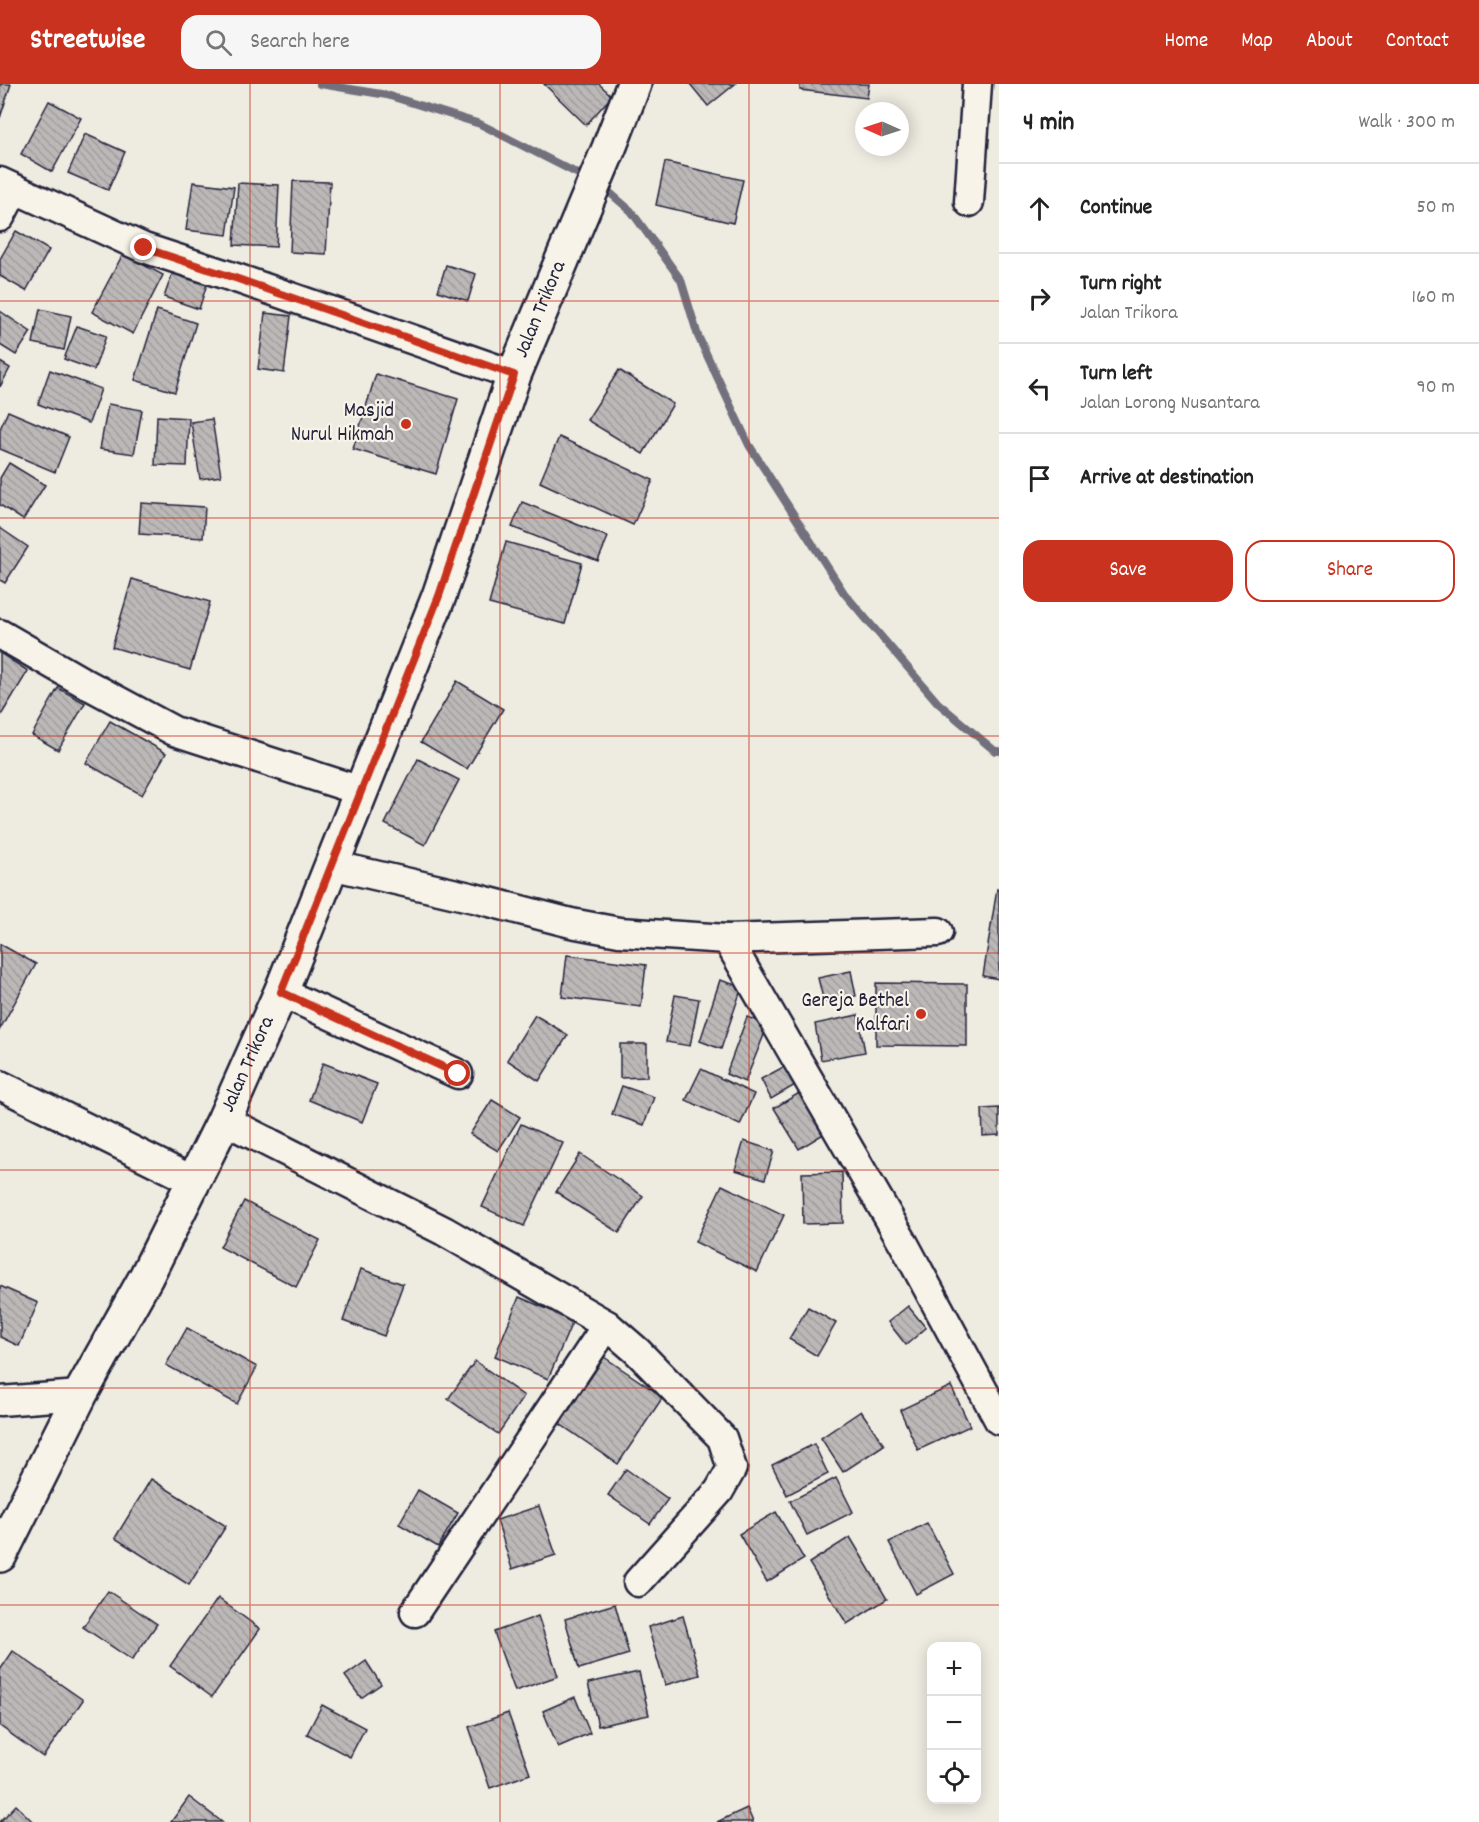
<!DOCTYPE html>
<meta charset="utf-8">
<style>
:root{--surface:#fff;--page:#f6f6f6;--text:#222;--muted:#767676;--line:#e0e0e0;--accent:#c8321e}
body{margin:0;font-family:Dekko,sans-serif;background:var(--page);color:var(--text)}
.controls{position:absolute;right:18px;bottom:18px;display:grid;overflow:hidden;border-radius:12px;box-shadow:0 3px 15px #0003}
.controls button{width:54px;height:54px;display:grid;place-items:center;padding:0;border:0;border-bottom:2px solid var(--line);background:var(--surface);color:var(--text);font:30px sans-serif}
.compass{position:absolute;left:855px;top:18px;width:54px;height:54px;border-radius:50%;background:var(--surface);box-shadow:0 3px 15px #0003;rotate:273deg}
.stop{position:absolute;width:18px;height:18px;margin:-14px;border:4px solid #c8321e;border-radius:50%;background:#fff}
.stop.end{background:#c8321e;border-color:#fff;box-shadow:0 2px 6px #0008}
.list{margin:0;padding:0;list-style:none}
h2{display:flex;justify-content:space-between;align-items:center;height:78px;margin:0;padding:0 24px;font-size:26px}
h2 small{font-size:20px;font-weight:400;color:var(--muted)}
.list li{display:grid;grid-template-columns:39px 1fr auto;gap:18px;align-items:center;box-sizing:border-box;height:90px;padding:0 24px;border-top:2px solid var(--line)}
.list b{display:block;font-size:22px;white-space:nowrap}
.list p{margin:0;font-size:20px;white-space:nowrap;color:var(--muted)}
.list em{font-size:20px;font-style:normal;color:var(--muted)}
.actions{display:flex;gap:12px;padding:18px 24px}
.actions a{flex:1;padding:14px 0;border:2px solid var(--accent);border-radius:18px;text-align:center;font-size:21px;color:var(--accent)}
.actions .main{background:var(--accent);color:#fff}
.icon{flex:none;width:33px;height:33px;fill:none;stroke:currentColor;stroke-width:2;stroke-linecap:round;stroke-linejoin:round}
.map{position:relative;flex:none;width:999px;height:1738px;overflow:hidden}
header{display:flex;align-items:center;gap:36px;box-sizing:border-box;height:84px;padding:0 30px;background:var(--accent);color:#fff}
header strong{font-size:28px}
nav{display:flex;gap:33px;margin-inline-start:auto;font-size:21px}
.search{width:420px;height:54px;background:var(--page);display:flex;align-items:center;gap:15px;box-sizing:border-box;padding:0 21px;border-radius:18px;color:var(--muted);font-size:22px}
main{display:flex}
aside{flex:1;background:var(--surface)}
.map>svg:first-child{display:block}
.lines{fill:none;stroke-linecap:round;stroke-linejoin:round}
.stream{stroke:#716f7b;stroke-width:8}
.building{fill:url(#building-back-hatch);stroke:#22223b;stroke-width:1.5}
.minor-casing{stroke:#22223b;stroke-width:33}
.tertiary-casing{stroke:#22223b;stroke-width:38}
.minor{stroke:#f7f3e8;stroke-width:28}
.tertiary{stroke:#f7f3e8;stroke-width:33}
.route{stroke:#c8321e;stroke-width:8}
.grid{fill:none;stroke:#c8321e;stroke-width:1.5;stroke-opacity:0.55}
.poi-dot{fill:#c8321e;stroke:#f7f3e8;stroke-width:2}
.labels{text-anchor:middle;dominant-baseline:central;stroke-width:4.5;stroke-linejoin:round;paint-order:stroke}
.street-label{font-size:21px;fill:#22223b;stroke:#f7f3e8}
.poi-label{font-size:21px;fill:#22223b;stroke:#f7f3e8;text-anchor:end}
</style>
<header>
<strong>Streetwise</strong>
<div class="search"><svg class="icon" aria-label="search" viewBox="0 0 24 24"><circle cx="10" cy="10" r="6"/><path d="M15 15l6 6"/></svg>Search here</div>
<nav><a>Home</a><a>Map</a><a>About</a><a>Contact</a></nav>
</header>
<main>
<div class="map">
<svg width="999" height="1738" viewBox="0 0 999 1738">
<defs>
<pattern id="building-back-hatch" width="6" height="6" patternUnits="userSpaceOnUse" patternTransform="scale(1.5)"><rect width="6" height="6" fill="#bbb8b7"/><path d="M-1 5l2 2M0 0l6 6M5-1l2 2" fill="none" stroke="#a09e9e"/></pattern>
</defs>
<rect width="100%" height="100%" fill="#eeebe1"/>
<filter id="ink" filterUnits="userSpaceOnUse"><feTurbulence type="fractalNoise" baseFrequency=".0167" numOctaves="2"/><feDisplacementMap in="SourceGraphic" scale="12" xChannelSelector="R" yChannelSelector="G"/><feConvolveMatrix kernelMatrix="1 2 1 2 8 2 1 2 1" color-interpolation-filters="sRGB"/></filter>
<g filter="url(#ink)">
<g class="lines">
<!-- stream -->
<g class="stream">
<polyline points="320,0 387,11 480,40 588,95"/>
<polyline points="599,102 609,108 631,127 681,196 698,252 749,361 844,509 938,619 995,667 999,667"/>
</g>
</g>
<!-- building -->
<g class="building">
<polygon points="0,0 11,0 0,34"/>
<polygon points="544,0 599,0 612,12 586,41"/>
<polygon points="690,0 735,0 708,22"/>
<polygon points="800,0 869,0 867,14 800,6"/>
<polygon points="49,17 81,34 52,88 21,70"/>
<polygon points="85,50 125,68 108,106 68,89"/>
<polygon points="665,78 743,96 733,139 656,121"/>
<polygon points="293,97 330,98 326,170 290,168"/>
<polygon points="193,98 234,103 227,151 186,146"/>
<polygon points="238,99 279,101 276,163 234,161"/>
<polygon points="16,147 49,166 26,207 0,192 0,175"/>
<polygon points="123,170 163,191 133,250 92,228"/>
<polygon points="446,181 476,190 468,217 438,207"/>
<polygon points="173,188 207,200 199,225 164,213"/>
<polygon points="40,225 71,232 64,266 33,259"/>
<polygon points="157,226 196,239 175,308 135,296"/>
<polygon points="0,227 31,248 16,271 0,261"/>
<polygon points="265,229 291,232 284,289 258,285"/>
<polygon points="77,242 106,252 94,286 64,275"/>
<polygon points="0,278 10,284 0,303"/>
<polygon points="50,286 101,305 89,339 38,320"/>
<polygon points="619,286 673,320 643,370 587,336"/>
<polygon points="376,290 458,315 436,390 353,365"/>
<polygon points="108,320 142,326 134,370 100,365"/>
<polygon points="8,327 69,353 55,388 0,365 0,345"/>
<polygon points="157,332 189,334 187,382 155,381"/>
<polygon points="212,335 221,392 200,395 191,338"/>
<polygon points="559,353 653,396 633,441 540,398"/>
<polygon points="9,379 45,401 23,436 0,421 0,394"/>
<polygon points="522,418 608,453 598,477 512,443"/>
<polygon points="141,419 205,423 203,454 139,450"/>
<polygon points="0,444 28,463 5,499 0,496"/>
<polygon points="506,458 582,479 565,540 489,520"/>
<polygon points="132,495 210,518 190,586 112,563"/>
<polygon points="0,569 28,587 0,633"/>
<polygon points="457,597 503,625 467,685 421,658"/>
<polygon points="58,604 85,619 58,666 32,651"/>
<polygon points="110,637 166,669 142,711 86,679"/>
<polygon points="418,675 459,696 425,761 385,740"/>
<polygon points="997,805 999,806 999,895 983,892"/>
<polygon points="0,860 36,880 0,945"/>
<polygon points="567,871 646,881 641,923 562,913"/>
<polygon points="851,887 856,912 824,918 818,894"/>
<polygon points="720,896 742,903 721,965 700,957"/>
<polygon points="876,899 967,900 967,962 876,961"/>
<polygon points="675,911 699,915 690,962 666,958"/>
<polygon points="535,931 568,951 539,997 507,976"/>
<polygon points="858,931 865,968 821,976 815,940"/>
<polygon points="747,933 768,941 745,998 726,990"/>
<polygon points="620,960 647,960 647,993 620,994"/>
<polygon points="323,979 377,1000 362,1038 309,1016"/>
<polygon points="787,981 797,1000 771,1015 761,995"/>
<polygon points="701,985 754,1010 740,1041 686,1016"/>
<polygon points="622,1002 654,1013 644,1041 612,1030"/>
<polygon points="801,1008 825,1049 799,1065 774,1024"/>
<polygon points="492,1016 520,1033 498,1067 470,1050"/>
<polygon points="999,1024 999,1051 983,1052 982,1025"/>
<polygon points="521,1040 563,1059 524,1142 482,1123"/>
<polygon points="744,1057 774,1067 765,1095 735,1086"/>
<polygon points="580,1070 643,1112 619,1149 556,1108"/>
<polygon points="842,1088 843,1139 803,1140 802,1089"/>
<polygon points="722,1101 784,1131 757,1188 695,1158"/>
<polygon points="244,1117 320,1156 296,1203 220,1163"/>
<polygon points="361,1185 403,1200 384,1252 343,1237"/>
<polygon points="0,1202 38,1219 19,1262 0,1253"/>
<polygon points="519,1213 573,1236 548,1295 495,1272"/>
<polygon points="908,1222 926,1244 906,1261 888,1238"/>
<polygon points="808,1223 836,1239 817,1272 789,1255"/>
<polygon points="187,1244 257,1283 237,1320 166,1281"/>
<polygon points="604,1273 663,1313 618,1380 560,1340"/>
<polygon points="475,1277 524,1312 498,1350 448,1315"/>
<polygon points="951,1302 970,1342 918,1366 900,1326"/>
<polygon points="861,1327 884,1361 843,1388 821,1354"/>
<polygon points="814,1360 828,1390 787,1411 772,1381"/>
<polygon points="626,1385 668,1415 650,1440 608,1411"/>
<polygon points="836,1394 853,1428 807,1451 790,1417"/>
<polygon points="151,1395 226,1442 189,1501 115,1454"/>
<polygon points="418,1406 458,1429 438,1463 399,1440"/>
<polygon points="539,1422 556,1471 512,1485 497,1436"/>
<polygon points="776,1428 804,1475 767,1498 739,1450"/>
<polygon points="927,1439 954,1490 916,1510 889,1458"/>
<polygon points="850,1453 887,1515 847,1540 809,1479"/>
<polygon points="108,1507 157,1540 132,1576 83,1543"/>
<polygon points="218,1514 260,1545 212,1613 170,1582"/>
<polygon points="615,1520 629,1570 579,1585 565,1535"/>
<polygon points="538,1532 558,1592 515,1607 494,1548"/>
<polygon points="683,1532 700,1591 665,1601 648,1543"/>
<polygon points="13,1567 83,1616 43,1673 0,1642 0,1586"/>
<polygon points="366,1577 381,1600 361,1614 345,1592"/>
<polygon points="639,1588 649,1631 598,1642 588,1599"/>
<polygon points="575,1613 590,1649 558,1663 543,1627"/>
<polygon points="322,1621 365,1644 350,1673 307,1650"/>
<polygon points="508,1629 530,1690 490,1704 469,1643"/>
<polygon points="189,1713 222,1738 171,1738"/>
<polygon points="16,1721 33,1738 0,1738"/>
<polygon points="747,1724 753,1738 717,1738"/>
</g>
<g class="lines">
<!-- minor casing -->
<g class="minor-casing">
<g id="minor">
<polyline points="0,98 144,164 239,195 514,291"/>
<polyline points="969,118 977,0"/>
<polyline points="0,133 14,106"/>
<polyline points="0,550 83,598 174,647 361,707"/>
<polyline points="331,781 474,814 571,839 619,848 727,855 938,848"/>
<polyline points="727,855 904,1160 999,1336"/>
<polyline points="281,908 458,990"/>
<polyline points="0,1001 194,1097"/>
<polyline points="224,1036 444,1147 607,1241 637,1267 722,1354 732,1384 719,1407 638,1498"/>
<polyline points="0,1317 80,1311"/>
<polyline points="415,1528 607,1241"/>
</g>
</g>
<!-- tertiary casing -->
<g class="tertiary-casing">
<g id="tertiary">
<path id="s1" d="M0 1471 80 1311 146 1193 224 1036 281 908 439 512 514 291 609 64 634 0"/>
</g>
</g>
<!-- minor -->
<use href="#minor" class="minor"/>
<!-- tertiary -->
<use href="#tertiary" class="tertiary"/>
</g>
</g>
<g class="lines" filter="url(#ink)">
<!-- route -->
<polyline class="route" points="144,164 238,195 514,291 439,512 281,908 458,990"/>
</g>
<!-- grid -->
<path class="grid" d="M250 0V1738M500 0V1738M749 0V1738M0 217H999M0 434H999M0 652H999M0 869H999M0 1086H999M0 1304H999M0 1521H999"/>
<!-- markers -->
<g class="poi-dot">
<circle cx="406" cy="340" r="6"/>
<circle cx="921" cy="930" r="6"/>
</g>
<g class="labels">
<!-- street labels -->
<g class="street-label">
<text stroke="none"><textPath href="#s1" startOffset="1360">Jalan Trikora</textPath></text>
<text stroke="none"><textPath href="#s1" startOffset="550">Jalan Trikora</textPath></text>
</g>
<!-- poi labels -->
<g class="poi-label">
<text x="394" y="328">Masjid<tspan x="394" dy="24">Nurul Hikmah</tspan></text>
<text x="909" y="918">Gereja Bethel<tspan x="909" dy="24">Kalfari</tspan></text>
</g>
</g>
</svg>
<div class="controls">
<button>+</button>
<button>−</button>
<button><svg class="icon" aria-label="locate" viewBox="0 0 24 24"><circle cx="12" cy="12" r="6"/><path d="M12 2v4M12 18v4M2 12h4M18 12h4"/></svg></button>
</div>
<svg class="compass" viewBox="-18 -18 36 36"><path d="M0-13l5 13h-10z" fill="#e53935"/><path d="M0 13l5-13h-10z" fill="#767676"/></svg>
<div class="stop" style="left:458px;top:990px"></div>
<div class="stop end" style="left:144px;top:164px"></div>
</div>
<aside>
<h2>4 min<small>Walk · 300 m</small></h2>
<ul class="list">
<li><svg class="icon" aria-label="ahead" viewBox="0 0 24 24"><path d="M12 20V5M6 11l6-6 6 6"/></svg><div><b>Continue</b></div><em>50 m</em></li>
<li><svg class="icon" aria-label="right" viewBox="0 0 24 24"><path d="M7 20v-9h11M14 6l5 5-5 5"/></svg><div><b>Turn right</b><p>Jalan Trikora</p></div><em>160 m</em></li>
<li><svg class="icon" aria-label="left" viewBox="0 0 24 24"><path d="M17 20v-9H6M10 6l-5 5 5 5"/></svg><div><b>Turn left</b><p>Jalan Lorong Nusantara</p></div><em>90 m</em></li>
<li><svg class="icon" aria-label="arrive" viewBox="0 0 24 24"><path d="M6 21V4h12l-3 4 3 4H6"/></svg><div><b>Arrive at destination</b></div></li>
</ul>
<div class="actions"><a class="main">Save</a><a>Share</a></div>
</aside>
</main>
